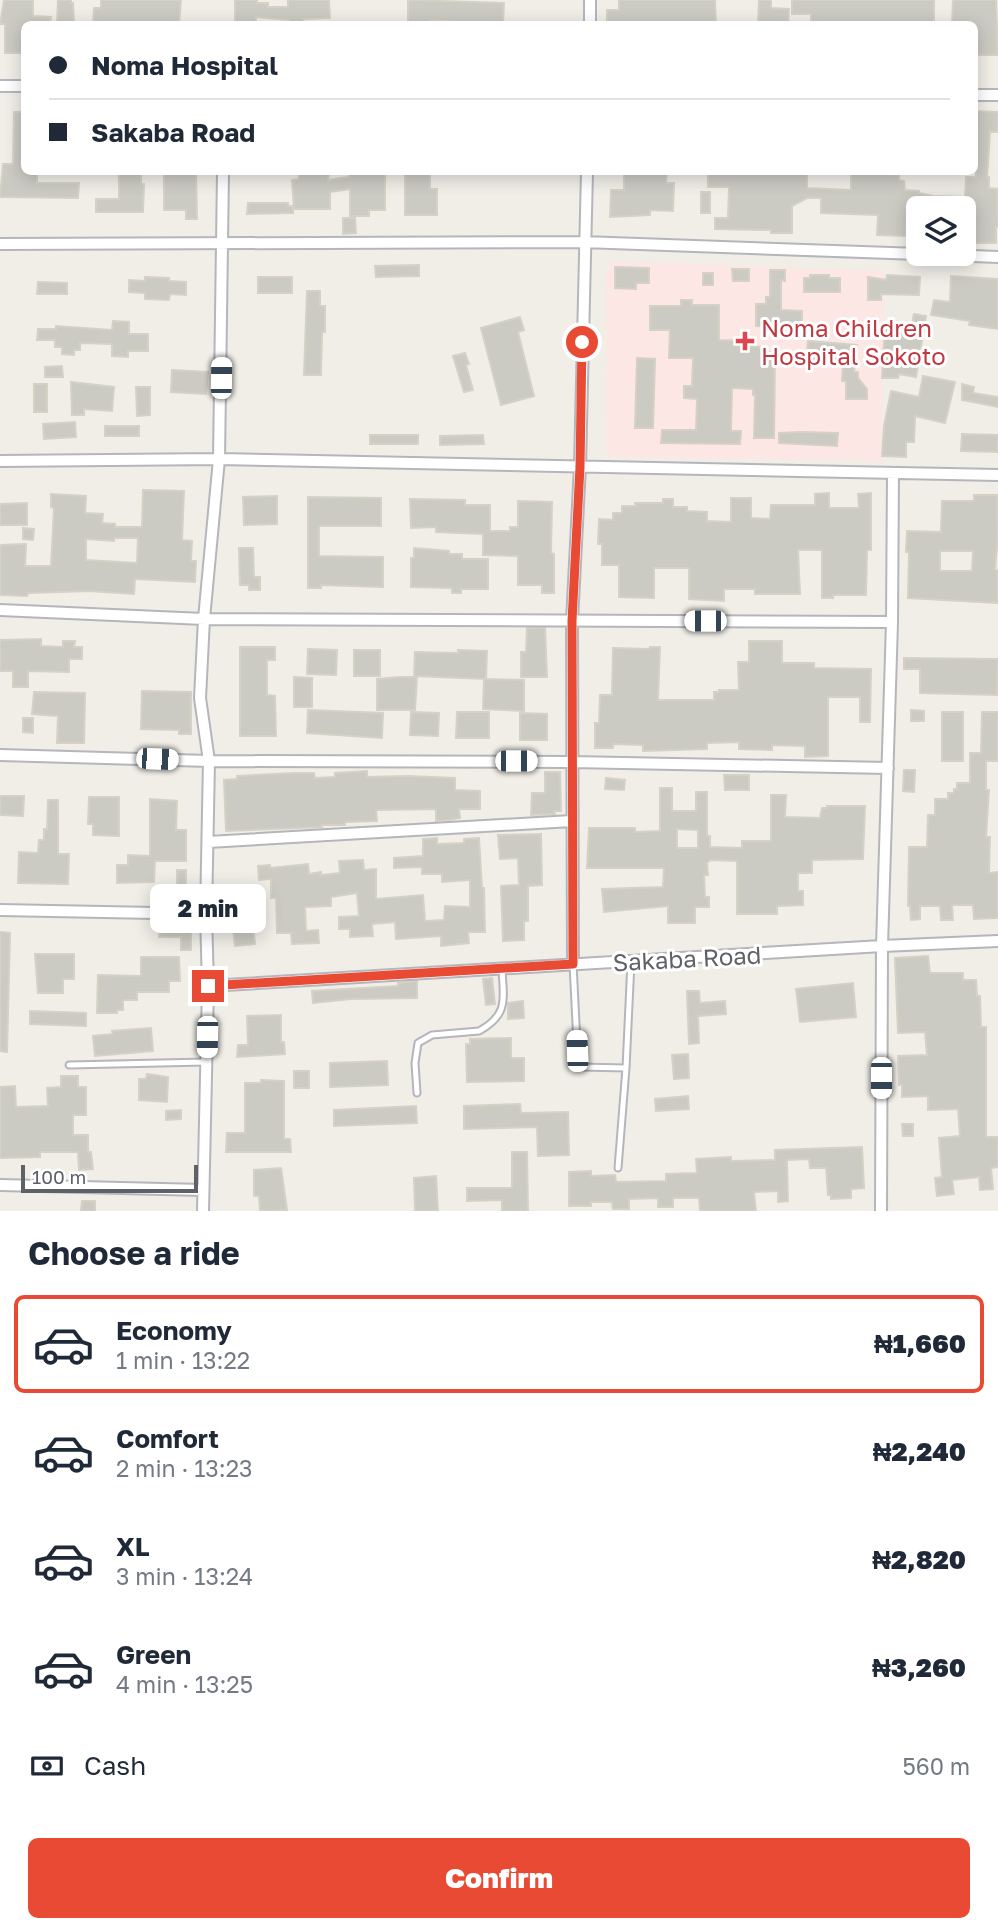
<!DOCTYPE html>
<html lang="en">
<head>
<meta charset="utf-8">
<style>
	:root { --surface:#fff; --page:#f6f6f7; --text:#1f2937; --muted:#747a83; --line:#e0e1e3; --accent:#e94a33 }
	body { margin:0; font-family:"Golos Text",sans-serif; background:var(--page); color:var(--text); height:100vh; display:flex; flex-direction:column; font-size:26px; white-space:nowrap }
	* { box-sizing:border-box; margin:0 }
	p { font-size:23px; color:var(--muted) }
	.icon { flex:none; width:38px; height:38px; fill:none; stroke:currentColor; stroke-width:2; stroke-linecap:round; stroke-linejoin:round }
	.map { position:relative; height:1211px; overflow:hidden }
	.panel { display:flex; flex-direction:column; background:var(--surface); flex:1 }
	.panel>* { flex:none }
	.guide { position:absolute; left:21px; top:21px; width:957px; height:154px; border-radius:10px; box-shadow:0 4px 18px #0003; display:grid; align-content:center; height:154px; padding:0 28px; background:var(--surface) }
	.buttons { position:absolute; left:906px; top:196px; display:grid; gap:14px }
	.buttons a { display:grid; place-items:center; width:70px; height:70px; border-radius:10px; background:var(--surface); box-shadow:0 4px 18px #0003; font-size:35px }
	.scale { position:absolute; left:21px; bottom:18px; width:177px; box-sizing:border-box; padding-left:7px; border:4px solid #5e6167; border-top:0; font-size:19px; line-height:24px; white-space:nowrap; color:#5e6167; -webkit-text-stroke:5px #fff; paint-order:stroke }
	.end { position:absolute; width:32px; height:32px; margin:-16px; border:9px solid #e94a33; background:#fff; box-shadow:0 0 0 4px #fff }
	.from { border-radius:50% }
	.bubble { position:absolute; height:49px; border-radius:10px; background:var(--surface); box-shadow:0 4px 18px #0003; font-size:23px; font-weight:800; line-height:49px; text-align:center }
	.car { position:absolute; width:21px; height:42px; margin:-21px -10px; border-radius:9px; box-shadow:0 0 5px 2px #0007; background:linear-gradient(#fff 24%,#345 0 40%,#fff 0 76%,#345 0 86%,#fff 0) }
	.guide b { display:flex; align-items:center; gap:24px; height:66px; font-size:26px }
	.guide b+b { border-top:2px solid var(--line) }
	.guide i { width:18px; height:18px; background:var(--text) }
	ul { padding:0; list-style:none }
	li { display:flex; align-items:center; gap:21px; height:98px; margin:0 14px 10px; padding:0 14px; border:4px solid transparent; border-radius:10px }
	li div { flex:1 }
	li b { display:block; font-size:26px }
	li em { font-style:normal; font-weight:800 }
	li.selected { border-color:var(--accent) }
	li>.icon { width:63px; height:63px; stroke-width:1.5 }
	h2 { padding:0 28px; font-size:32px; line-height:84px }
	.pay { display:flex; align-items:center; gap:18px; height:77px; padding:0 28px; font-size:26px }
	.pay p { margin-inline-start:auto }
	.button { display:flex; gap:14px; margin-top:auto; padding:14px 28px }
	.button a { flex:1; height:80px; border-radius:10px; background:var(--accent); color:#fff; font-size:28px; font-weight:800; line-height:80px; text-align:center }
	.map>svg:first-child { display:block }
	.medical { fill:#fce7e4 }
	.building { fill:#cbcac3; stroke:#d5d1c5; stroke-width:2; fill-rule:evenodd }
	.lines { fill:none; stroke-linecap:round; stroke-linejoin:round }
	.service-casing { stroke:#b4b6bb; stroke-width:9 }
	.minor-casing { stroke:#b4b6bb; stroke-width:14 }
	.service { stroke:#fff; stroke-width:5 }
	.minor { stroke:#fff; stroke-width:10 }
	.route { stroke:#e94a33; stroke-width:9 }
	.health-dot { fill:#e0444e; stroke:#fff; stroke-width:2.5 }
	.labels { text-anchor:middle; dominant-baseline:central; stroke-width:6; stroke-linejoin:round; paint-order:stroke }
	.health-label { font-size:24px; fill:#be3a42; stroke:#fff; text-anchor:start }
	.street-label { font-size:24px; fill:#5e6167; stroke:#fff }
</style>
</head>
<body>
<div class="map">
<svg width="998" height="1211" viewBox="0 0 998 1211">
	<rect width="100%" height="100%" fill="#f0eee7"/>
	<path class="medical" d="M609,261L884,271L881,461L607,457L606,272L610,271Z"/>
	<path class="building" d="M4,0H33V16L51,17L50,24H24V53H5V24H0Z
		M58,0H71V3H73L74,24H57Z
		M101,0H181L179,24H93L94,8H101Z
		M235,0H257V3H268V7H288V0H329L330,18L303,19L304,24H290V20L256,17V24H235Z
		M408,0L504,3L503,24L430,20V22H408Z
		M619,0H715L716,24H689V22H667V24H607V10H619Z
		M759,0H771V8L789,9L788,24H758Z
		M792,0H934V24H884V22L811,24V14H792Z
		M953,0H996L998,55H975V24H952Z
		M975,111L998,112V132H990L987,177H989V188L997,189L998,227H996V243H967V220H964V208H919V218L907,217L906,236L877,235L878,215L821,213V198H807L792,206V233H771V230L715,229V218H728L729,187H708V172H807V188L851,190V172H875V173L899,175V180L904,181L905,190L919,191V193L933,196L965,197L966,177H976Z
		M14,112H24V172H37V183H79L78,198L0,197L3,164H13Z
		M119,172H141V184H144L143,212H96V199H119Z
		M164,172H196L197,219H186V210H164Z
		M299,172H329L328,180L349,177L350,172H385V210H369V216H350V189L330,192V209H294L292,180L299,179Z
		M405,172H430V189H437V215H405Z
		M624,172H667L666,183H674L673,211L650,210V215L610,217L611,190H624Z
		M701,192H710V213H701Z
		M248,203H288V206H293V213L247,214Z
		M343,218H355L356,233L343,234Z
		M419,265V276L376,277L375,266Z
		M615,267L649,268V283H636V289L615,288Z
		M732,269H749V281H733Z
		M770,270H785V281L781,280V310L802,311V327L756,326V304H766V297H770Z
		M703,273H713V285H703Z
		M810,275H829V278H840V292H804V278H810Z
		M887,275L920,277L919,295L881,294V300H868V277L886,280Z
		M951,276L998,279V329L969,325L970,321L931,315L934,300L950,302Z
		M145,277L169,278V281L186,282V295L170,294L169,300L145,299V293L129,292V280L145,281Z
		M258,277H292V293H258Z
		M38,282L67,283V294H37Z
		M307,291H320V306H325V332H322L321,375H304Z
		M681,300H692V305H719V340L751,341V346L764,347V352L775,353L774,438H754L755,395H753V389L732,388L731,431H741L740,444L661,443L662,430H696L697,399L684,398V386H692L693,358H669L670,330H650V306H681Z
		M914,314L926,316L916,377L899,374L898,378H882L885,323L912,324Z
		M520,317L524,330L518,332L534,396L501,405L481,328Z
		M113,321L129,322V334H148V351H128V357L112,356V344L80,343V350H74V355L62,354V347H55V340H37L38,329H56V326L112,330Z
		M808,341L857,345L854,372H858V378L867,389V399H846V381H842L843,365L806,362Z
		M465,353L469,364L466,365L473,390L464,392L453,356Z
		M637,358L655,359L653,428H635Z
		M62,366L63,377H45V367Z
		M172,370L208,372L206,394L171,392Z
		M923,376L955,382L945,423L915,416L914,442H906V457L882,456L884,426L891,391L919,397Z
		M71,382L114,387L112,411L84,409V415H72Z
		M34,384H47V412H34Z
		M962,384L974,387L973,393L998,397V407L962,400Z
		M136,387H150V415L137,416Z
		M75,422L76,437L44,439L43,424Z
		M105,426H139V436H105Z
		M801,432L838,433L837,446L779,443V433Z
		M962,434L998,435V452L961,451Z
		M370,435H418V444H370Z
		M483,435L484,444L440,445V436Z
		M143,490L184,491L182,540L192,541L191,561H196L195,582L135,579L134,594L89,591L28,593L27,596L0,595V545L26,544L25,566H51L54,508L51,507V494L86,496L85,513L103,514L102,523L115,524V527H142ZM114,538H138L137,563L86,560V539L114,541Z
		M829,493V508H859L858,494L871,493V550H867L866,595H833V598H822V550H798L800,594H755V589H724V601L689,599V568H654V598L619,597V565H602V544H598L599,519L613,520V513H622V506H636L635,503H663V499H673V507H687V511L707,512V521L731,522V498H751V518L770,519L771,505H815V494Z
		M974,495H997L998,536L995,570H998V603L908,598L909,552H906L907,531L941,532L942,501H974ZM940,551H973L972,571H940Z
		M277,496V524L244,525L243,497Z
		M308,497L381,498V526H319V556L383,557V587L321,585V588H308Z
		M410,499L465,500V505H490V531H510V527H518V501L552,502L551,553L554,554V593H542V585H518V556L483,555V534L436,532V527L411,528Z
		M27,503V525H0V504Z
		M23,528L34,529L33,540L23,539Z
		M239,548H253L254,577H260V590H249V585H240Z
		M414,548L449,551V554H462V559H488V589H461V593H452V588L411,587V558H414Z
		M527,628H545L547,677H521V652H526Z
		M41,639V646L63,647V641H75L74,647H82V659H69V672L28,671V687H13V671H0V640Z
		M749,641H782V663H814V668L871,669L870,722H860V697H828V756L805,757V746L772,745V750L739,749V742L707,743V749L643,751V745L613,744V748H595V723H599L600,695H612L613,648L650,649V647H660L658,700H714V692H719V690H739L738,662H749Z
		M240,647H275V660H267V695L275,696L276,736H240Z
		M308,649L337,650L336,675L307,674Z
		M354,650H380V676H354Z
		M458,650L487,651L486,679L414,676L415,652L458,653Z
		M904,658L998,659L997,695L920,693V669H904Z
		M294,677L312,678V707H294Z
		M400,677H417L415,710H377V679Z
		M484,679L524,680V711L483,709Z
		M142,691L191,692V734H179V730L141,729Z
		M34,692L85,693L84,743H57L58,716L32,714Z
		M308,710L383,713L382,738L307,733Z
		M911,710L924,711V721H911Z
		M411,712L439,713L438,736L410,735Z
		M457,712H489V738H456Z
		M942,712H963V761H942Z
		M982,712H998V761H986V790H989L986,837H990L989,873L998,872V918L974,919L973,905H952L953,920H941L940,906H920V919L911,920L910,906H908L909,847H927L928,815H935V799H948V793H954V789H957V783H970V753H981Z
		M520,713L547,714V740H520Z
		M23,718H33V733L23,732Z
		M904,770H915L914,792L903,791Z
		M367,771V777L408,776L455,778V790L480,791V809H459L460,818L449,820L436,821V809L376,810L377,821L345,822V825H322V827L226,831L224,780L237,779V776L295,773H314L315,778L335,777V773Z
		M545,772H560L561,811H554L555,814L531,815L532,793H545Z
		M724,775H749V790H725Z
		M606,778L625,780L624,790L605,789Z
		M660,788H672V811H696V792H707V836H710V847L742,848V841H771V795H786L785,817L820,818L822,808H827V806H865L863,859L812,860V873H798V891H803V905L777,906V914H737V861L710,860L707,863L708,875H704L705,897H709V907H695V923H668V906L604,912L602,889L663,887L664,868H587L589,828H635V832L660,831ZM677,829L698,830V848H677Z
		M0,796H24L23,816L0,815Z
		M89,797H119V836L93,835V824H88Z
		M150,799L177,801L176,830H186V861H155L154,882L117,883V865H128V855L150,856Z
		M48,800H58V854H69L68,884L18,883L19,852L38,853L39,840H44V829H47Z
		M541,834L542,885L528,886V921H524V940L503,941L501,886L519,885L518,858L500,859L498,835Z
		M437,838V844L464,843V839L479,838L482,888H484L485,932H468L469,943L441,946V936L396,939L395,922L372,924L373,936L350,937V929H339V917L359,916L357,893L331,897V906L305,907L306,931L318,930L319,943L292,944L291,933H277L276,898H271V879L259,880L258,866L270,865V868L308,864L309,874L321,872V875L340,873L339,861L363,860L364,870L376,869V899L423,895L425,921L444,920L445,906L470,907V880L442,882V874H422V867L394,868V858L423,856V839Z
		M177,870H186V893H177Z
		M253,885L254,897L228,900L227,887Z
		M253,926L255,944L235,946L233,928Z
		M159,927L191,928V950H181V937H159Z
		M0,932L10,933L7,1052L0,1051Z
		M35,954H74V979H63V993H38Z
		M928,956L930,973H963V980H976L977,996H980L981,1027H986V1137H998V1167L991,1168L993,1189L980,1190L979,1177L952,1180L954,1194L937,1196L935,1178L942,1177L939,1138L960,1136L958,1109L928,1110V1096L902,1097V1084L899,1085L898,1056L927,1055L925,1032L898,1033L895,958Z
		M141,957H179L180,981H169V992H137V1000H123V1010H117V1013H97L98,975L141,976Z
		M492,978L495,1004L486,1005L483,979Z
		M417,981V998L351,999L313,1003L312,991L398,986V983Z
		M853,983L856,1017L800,1022L796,989Z
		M687,991H699L700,1003L725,1001L726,1014L698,1016L699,1043L689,1044Z
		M523,1001L524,1018L508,1019V1003Z
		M30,1011L86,1013V1026L30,1024Z
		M281,1015V1042H284L285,1054L237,1057L238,1045H248L247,1016Z
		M151,1028L153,1051L95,1056L93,1036L113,1034L112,1031Z
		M511,1038V1058H524V1081L467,1082L466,1044H470V1039Z
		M688,1054L689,1078L674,1079L672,1055Z
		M387,1061L388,1085L330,1087V1063Z
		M294,1071H309V1088H294Z
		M147,1074L168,1077L167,1102L139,1100V1079H146Z
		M61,1076H78V1087H86V1115H73V1135H88V1152H91L93,1169L79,1170L78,1152H40V1157L0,1158V1087L15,1086L16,1107L48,1106L47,1088L61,1087Z
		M261,1080L284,1081V1139H290L291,1152H226L227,1133H245V1083H261Z
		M688,1096L689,1109L656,1111L655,1099Z
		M520,1104L521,1113L568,1112L569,1155L538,1156L537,1127L464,1129V1106Z
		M416,1106L417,1123L334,1126V1110Z
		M181,1110V1119L166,1120V1111Z
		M902,1124H913V1136H903Z
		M862,1147L864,1188L851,1189V1198L831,1199V1195H828L826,1168H810L809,1159L787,1160L788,1201L778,1202V1191L754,1192L756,1211H700L699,1198H673V1207H658V1198L629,1199V1209H613L612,1202H591V1206H569V1172L591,1171V1176L615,1175L616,1182L666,1181V1174L697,1173L696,1159L731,1157V1161L775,1160V1150Z
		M512,1152H527L528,1211H502V1200L467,1201V1188H512Z
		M281,1168L287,1210L260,1211L259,1196H254V1170Z
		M436,1176L438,1211H415L414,1178Z
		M82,1201H95V1211H81Z"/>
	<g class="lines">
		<defs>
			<path id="service" d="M573,964L578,1063L580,1067L626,1068L618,1168
				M69,1065L206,1062
				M626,1068L631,962
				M417,1093L415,1063L418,1043L432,1035L479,1031C510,1014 503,998 502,968"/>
			<path id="minor" d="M590,0V24
				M0,86H24
				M975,95H998
				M0,244L583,242L919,254
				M921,254L998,257
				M0,461L219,459L998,475
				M0,610L204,619L892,622L882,946L881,1211
				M892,622L893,473
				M0,755L209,761L572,762L888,768
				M208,842L572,821
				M0,910L206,914
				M573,964L572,621L580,466L587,172
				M208,986L882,946L998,941
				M0,1185L203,1190
				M203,1211L208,986L206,914L209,761L200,698L204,619L219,459L223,172"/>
		</defs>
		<use href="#service" class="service-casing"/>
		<use href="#minor" class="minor-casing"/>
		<use href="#service" class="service"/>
		<use href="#minor" class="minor"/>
	</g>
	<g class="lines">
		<path class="route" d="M208,986L573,964L572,621L580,467L582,342"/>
	</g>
	<path class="health-dot" d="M741.5 330.5h7v7h7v7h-7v7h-7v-7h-7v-7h7z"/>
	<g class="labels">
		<g class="health-label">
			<text x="761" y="327">Noma Children<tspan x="761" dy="28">Hospital Sokoto</tspan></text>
		</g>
		<g class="street-label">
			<text transform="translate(687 958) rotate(-3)">Sakaba Road</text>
		</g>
	</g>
</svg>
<div class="buttons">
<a><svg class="icon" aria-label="layers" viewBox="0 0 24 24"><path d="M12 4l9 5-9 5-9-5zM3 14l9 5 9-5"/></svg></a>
</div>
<div class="scale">100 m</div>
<i class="end from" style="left:582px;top:342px"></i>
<i class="end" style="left:208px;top:986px"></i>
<div class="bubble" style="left:150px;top:884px;width:116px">2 min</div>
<i class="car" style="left:221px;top:378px;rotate:1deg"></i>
<i class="car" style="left:705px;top:621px;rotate:270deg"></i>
<i class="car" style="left:157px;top:759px;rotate:92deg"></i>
<i class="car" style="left:516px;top:761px;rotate:90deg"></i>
<i class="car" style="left:207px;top:1037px;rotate:181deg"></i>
<i class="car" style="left:577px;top:1051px;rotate:358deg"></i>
<i class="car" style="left:881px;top:1078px;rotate:180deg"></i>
<div class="guide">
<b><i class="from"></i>Noma Hospital</b>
<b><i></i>Sakaba Road</b>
</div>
</div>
<section class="panel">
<h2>Choose a ride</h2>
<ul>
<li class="selected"><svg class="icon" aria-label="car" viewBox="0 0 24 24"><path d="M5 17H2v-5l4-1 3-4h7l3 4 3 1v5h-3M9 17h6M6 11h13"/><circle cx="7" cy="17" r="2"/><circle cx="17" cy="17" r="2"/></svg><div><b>Economy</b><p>1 min · 13:22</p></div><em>₦1,660</em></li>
<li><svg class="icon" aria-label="car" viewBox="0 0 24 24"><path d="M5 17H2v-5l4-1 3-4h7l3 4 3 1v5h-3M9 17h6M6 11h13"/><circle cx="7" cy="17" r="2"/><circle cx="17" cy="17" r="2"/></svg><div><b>Comfort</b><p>2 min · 13:23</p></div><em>₦2,240</em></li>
<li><svg class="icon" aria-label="car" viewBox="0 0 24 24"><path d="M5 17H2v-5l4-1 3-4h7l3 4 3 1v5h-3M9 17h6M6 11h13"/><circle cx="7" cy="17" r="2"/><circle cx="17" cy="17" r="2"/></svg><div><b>XL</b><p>3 min · 13:24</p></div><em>₦2,820</em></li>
<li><svg class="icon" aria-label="car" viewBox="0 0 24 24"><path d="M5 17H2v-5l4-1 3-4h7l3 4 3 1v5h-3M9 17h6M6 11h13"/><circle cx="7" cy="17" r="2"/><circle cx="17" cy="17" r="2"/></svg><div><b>Green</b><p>4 min · 13:25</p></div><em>₦3,260</em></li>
</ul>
<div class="pay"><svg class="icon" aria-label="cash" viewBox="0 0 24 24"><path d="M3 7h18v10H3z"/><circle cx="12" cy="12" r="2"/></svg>Cash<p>560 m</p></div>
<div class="button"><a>Confirm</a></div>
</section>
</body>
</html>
